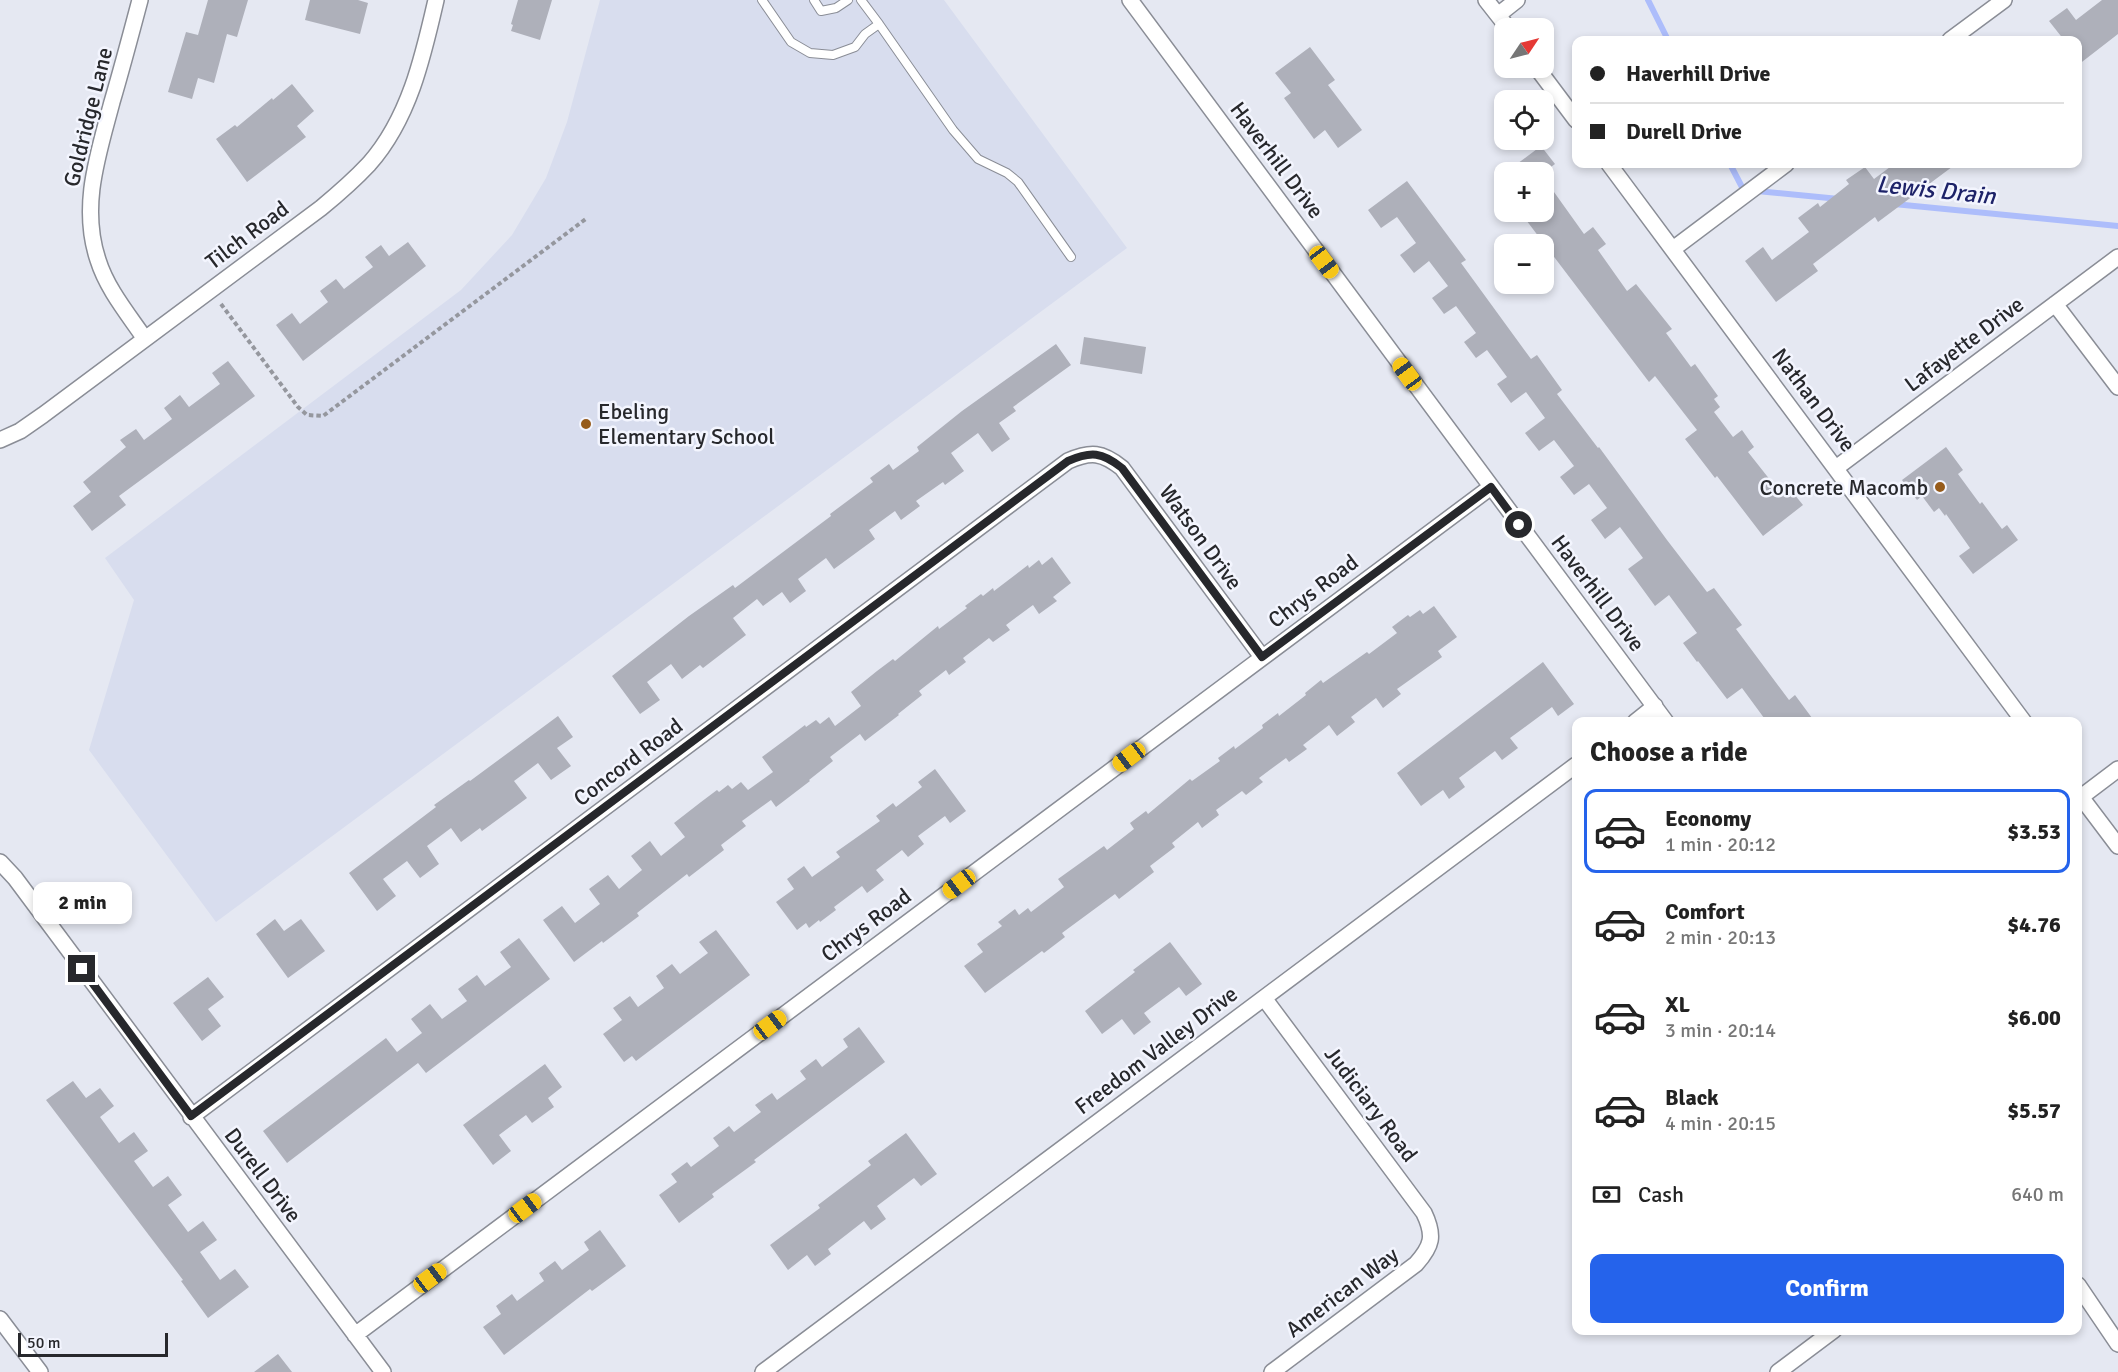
<!DOCTYPE html>
<html lang="en">
<head>
<meta charset="utf-8">
<style>
	:root { --surface:#fff; --page:#f6f6f6; --text:#222; --muted:#767676; --line:#e0e0e0; --accent:#2563eb }
	body { margin:0; font-family:Signika,sans-serif; background:var(--page); color:var(--text); height:100vh; display:flex; flex-direction:column; font-size:22px; white-space:nowrap }
	* { box-sizing:border-box; margin:0 }
	p { font-size:20px; color:var(--muted) }
	.icon { flex:none; width:33px; height:33px; fill:none; stroke:currentColor; stroke-width:2; stroke-linecap:round; stroke-linejoin:round }
	.map { position:relative; flex:1; overflow:hidden }
	.drawer { position:absolute; left:1572px; top:717px; width:510px; height:618px; display:flex; flex-direction:column; background:var(--surface); border-radius:12px; box-shadow:0 3px 9px #0003 }
	.drawer>* { flex:none }
	.top-card { position:absolute; left:1572px; top:36px; width:510px; height:132px; border-radius:12px; box-shadow:0 3px 9px #0003; display:grid; align-content:center; height:132px; padding:0 18px; background:var(--surface) }
	.needle { width:39px; rotate:55deg }
	.buttons { position:absolute; left:1494px; top:18px; display:grid; gap:12px }
	.buttons a { display:grid; place-items:center; width:60px; height:60px; border-radius:12px; background:var(--surface); box-shadow:0 3px 9px #0003; font-size:30px }
	.scale { position:absolute; left:18px; bottom:15px; width:150px; box-sizing:border-box; padding-left:6px; border:3px solid #27282c; border-top:0; font-size:16px; line-height:21px; white-space:nowrap; color:#27282c; -webkit-text-stroke:4px #f3f5fe; paint-order:stroke }
	.end { position:absolute; width:27px; height:27px; margin:-14px; border:8px solid #27282c; background:#fff; box-shadow:0 0 0 3px #fff }
	.from { border-radius:50% }
	.bubble { position:absolute; height:42px; border-radius:12px; background:var(--surface); box-shadow:0 3px 9px #0003; font-size:20px; font-weight:700; line-height:42px; text-align:center }
	.car { position:absolute; width:18px; height:36px; margin:-18px -9px; border-radius:8px; box-shadow:0 0 4px 2px #0007; background:linear-gradient(#f5c518 24%,#345 0 40%,#f5c518 0 76%,#345 0 86%,#f5c518 0) }
	.top-card b { display:flex; align-items:center; gap:21px; height:57px; font-size:22px }
	.top-card b+b { border-top:2px solid var(--line) }
	.top-card i { width:15px; height:15px; background:var(--text) }
	ul { padding:0; list-style:none }
	li { display:flex; align-items:center; gap:18px; height:84px; margin:0 12px 9px; padding:0 6px; border:3px solid transparent; border-radius:12px }
	li div { flex:1 }
	li b { display:block; font-size:22px }
	li em { font-style:normal; font-weight:700 }
	li.selected { border-color:var(--accent) }
	li>.icon { width:54px; height:54px; stroke-width:1.5 }
	h2 { padding:0 18px; font-size:27px; line-height:72px }
	.pay { display:flex; align-items:center; gap:15px; height:66px; padding:0 18px; font-size:22px }
	.pay p { margin-inline-start:auto }
	.primary-button { display:flex; gap:12px; margin-top:auto; padding:12px 18px }
	.primary-button a { flex:1; height:69px; border-radius:12px; background:var(--accent); color:#fff; font-size:24px; font-weight:700; line-height:69px; text-align:center }
	.map>svg:first-child { display:block }
	.built { fill:#d8ddee }
	.lines { fill:none; stroke-linecap:round; stroke-linejoin:round }
	.stream { stroke:#adbdfb; stroke-width:6 }
	.building { fill:#aeb0ba }
	.lane-casing { stroke:#8a8d96; stroke-width:10 }
	.street-casing { stroke:#8a8d96; stroke-width:18 }
	.path { stroke:#95979e; stroke-width:4; stroke-dasharray:4.5 3; stroke-linecap:butt }
	.lane { stroke:#fff; stroke-width:8 }
	.street { stroke:#fff; stroke-width:15 }
	.route { stroke:#27282c; stroke-width:8 }
	.poi-dot { fill:#965b1a; stroke:#f3f5fe; stroke-width:2 }
	.labels { text-anchor:middle; dominant-baseline:central; stroke-width:5; stroke-linejoin:round; paint-order:stroke }
	.street-label { font-size:22px; fill:#27282c; stroke:#f3f5fe }
	.poi-label { font-size:22px; fill:#27282c; stroke:#f3f5fe; text-anchor:start }
	.water-label { font-size:24px; font-style:italic; fill:#1d2268; stroke:#f3f5fe }
</style>
</head>
<body>
<div class="map">
<svg width="2118" height="1372" viewBox="0 0 2118 1372">
	<rect width="100%" height="100%" fill="#e5e8f2"/>
	<path class="built" d="M600,0H944L1127,248L216,922L89,750L134,600L105,558L461,290L512,235L546,178L567,122Z"/>
	<g class="lines">
		<path class="stream" d="M1648,0L1668,40
			M1730,164L1743,189L1747,190
			M1757,191L1839,199
			M1894,204L2118,226"/>
	</g>
	<path class="building" d="M208,0H248L237,37L227,34L214,83L198,78L192,99L168,92L186,32L198,35Z
		M310,0H358L368,3L360,34L305,20Z
		M518,0H552L540,40L511,31L513,25L511,24Z
		M2102,0H2118V34L2078,65V40H2064L2049,21L2067,8L2076,20Z
		M1310,47L1335,80L1328,85L1362,130L1338,148L1325,130L1314,139L1284,98L1291,93L1275,73Z
		M292,84L314,111L297,126L306,137L247,182L216,139L235,125L237,127L272,98L273,100Z
		M1541,146L1555,164L1544,172H1506Z
		M1894,164H1956L1878,222L1875,217L1813,264L1818,271L1776,302L1745,261L1763,247L1772,260L1809,232L1798,218L1818,203L1820,207L1849,184L1846,180L1865,167L1874,179Z
		M1544,178L1584,234L1593,227L1606,244L1598,250L1627,291L1636,284L1672,329L1666,333L1691,367L1695,364L1718,396L1714,399L1720,407L1714,412L1733,437L1742,430L1754,447L1748,452L1782,495L1790,489L1803,505L1763,536L1717,476L1715,478L1685,439L1697,430L1655,376L1649,382L1520,212H1544Z
		M1407,181L1466,260L1461,263L1531,359L1537,355L1562,390L1557,394L1598,448L1599,447L1667,540L1707,592L1714,588L1742,625L1736,629L1789,700L1795,695L1815,722H1767L1742,688L1727,699L1698,661L1697,662L1683,643L1697,633L1669,595L1655,606L1628,569L1643,558L1620,527L1605,539L1591,520L1607,508L1589,484L1574,495L1560,477L1574,466L1554,440L1539,451L1525,433L1545,418L1526,392L1511,403L1497,384L1507,377L1487,350L1476,358L1464,342L1476,333L1456,306L1444,314L1432,298L1448,286L1429,261L1414,273L1400,255L1416,243L1397,217L1381,228L1368,210Z
		M408,242L426,266L303,361L276,325L292,313L300,324L328,302L320,291L336,279L344,289L373,267L365,257L381,245L389,256Z
		M1084,337L1146,347L1142,374L1080,364Z
		M1056,344L1071,365L1013,407L1016,411L999,423L1010,439L992,452L978,433L951,453L964,471L945,485L943,482L916,501L920,506L901,520L895,511L869,530L875,539L834,569L826,558L798,579L806,591L790,603L782,592L763,606L757,599L733,618L746,635L703,668L700,665L682,679L671,664L647,682L660,700L640,714L612,676L689,616L733,585L735,588L831,516L830,514L873,482L870,478L889,464L893,470L919,451L917,447L962,411Z
		M228,361L255,396L119,496L126,505L92,531L73,506L91,492L83,482L126,447L120,440L136,429L144,440L172,419L164,408L180,395L189,407L220,384L212,373Z
		M1946,447L1963,470L1958,474L1980,504L1982,502L2002,529L2007,525L2018,540L1973,574L1959,556L1970,548L1946,514L1945,516L1939,508L1934,512L1922,496L1917,500L1902,480Z
		M1052,557L1071,583L1053,597L1057,601L1039,614L1033,605L1006,625L1010,630L993,642L989,638L963,658L966,662L949,675L946,670L919,691L922,695L898,714L899,715L865,741L860,734L830,757L833,761L809,780L810,781L776,807L771,800L742,821L746,826L721,845L724,850L689,877L687,874L637,913L639,916L603,943L602,941L574,962L543,920L562,906L575,923L600,904L589,889L608,875L619,889L642,870L631,856L650,841L661,856L685,837L674,823L701,802L717,790L719,792L728,785L732,789L741,782L748,790L773,772L762,757L789,737L805,725L806,727L816,720L820,724L829,717L835,726L861,706L851,692L877,671L893,659L895,661L938,626L939,629L967,608L965,606L981,594L983,596L993,588L994,591L1028,565L1029,568L1039,560L1042,565Z
		M1434,606L1457,637L1438,651L1442,657L1397,689L1401,694L1383,708L1376,698L1351,717L1355,722L1337,736L1329,725L1303,745L1307,749L1289,762L1286,758L1259,778L1263,782L1246,795L1242,791L1216,810L1219,815L1202,828L1198,822L1172,843L1175,847L1150,866L1154,872L1119,899L1115,894L1062,933L1065,937L1044,953L1042,951L985,993L964,966L983,952L977,944L1002,926L998,922L1015,909L1019,915L1028,908L1031,912L1064,887L1058,879L1104,846L1107,850L1134,829L1130,823L1146,811L1148,814L1190,779L1192,781L1220,761L1218,758L1234,746L1235,749L1263,728L1262,725L1278,713L1279,716L1306,695L1305,693L1321,680L1323,683L1367,652L1369,654L1397,633L1392,627L1408,615L1410,617L1420,610L1423,614Z
		M1543,662L1574,704L1558,716L1552,707L1510,738L1518,748L1502,760L1495,751L1459,778L1465,787L1449,799L1443,790L1421,806L1397,773Z
		M558,716L573,737L557,748L571,766L551,780L538,763L514,781L527,798L482,831L480,828L461,842L451,828L427,846L439,864L420,878L407,861L383,879L396,896L377,911L349,873L436,807L434,805L469,780L470,781Z
		M935,769L966,811L950,823L945,816L918,836L924,844L908,857L902,850L876,870L884,880L867,893L862,886L834,907L836,910L820,922L819,920L809,928L806,923L797,930L776,902L794,889L787,879L804,866L812,877L840,857L836,852L880,821L876,816L893,803L896,807L922,787L918,782Z
		M275,919L284,931L301,919L325,951L288,978L256,934Z
		M716,930L750,975L636,1061L632,1056L624,1062L603,1034L622,1020L613,1008L630,996L638,1007L664,988L656,976L672,964L680,974L708,953L699,942Z
		M519,938L550,979L426,1073L418,1063L287,1163L263,1131L386,1038L397,1052L422,1033L411,1019L430,1004L442,1019L467,1001L458,989L477,975L485,986L511,967L500,952Z
		M1170,942L1202,984L1186,996L1179,987L1144,1013L1151,1022L1134,1035L1122,1019L1102,1034L1085,1011L1135,972L1133,970Z
		M208,977L224,997L208,1009L221,1026L202,1041L173,1003Z
		M859,1027L885,1062L754,1160L756,1162L712,1194L714,1197L679,1223L659,1195L677,1182L671,1174L687,1162L691,1167L719,1146L713,1138L729,1126L734,1132L761,1112L755,1105L772,1093L777,1100L806,1079L800,1071L816,1059L822,1067L848,1047L843,1039Z
		M545,1064L562,1087L548,1098L554,1107L532,1123L526,1115L499,1135L511,1151L493,1165L463,1125Z
		M73,1081L86,1098L100,1088L114,1106L100,1117L119,1143L134,1132L148,1151L134,1161L153,1187L168,1176L182,1195L168,1205L188,1232L203,1221L217,1240L200,1252L220,1280L235,1269L249,1287L208,1318L181,1281L183,1280L46,1100Z
		M906,1133L937,1174L921,1186L914,1178L877,1206L886,1219L871,1230L864,1221L828,1249L831,1254L815,1266L807,1255L788,1270L770,1245L820,1208L818,1205L871,1165L868,1161Z
		M600,1230L626,1266L592,1291L590,1289L504,1355L483,1327L501,1314L496,1306L512,1294L517,1301L544,1281L539,1273L555,1261L562,1270L589,1250L584,1242Z
		M278,1354L292,1372H254Z"/>
	<g class="lines">
		<defs>
			<path id="lane" d="M762,0L791,42L810,53L833,55L855,47L865,34L879,24L861,0
				M814,0L821,11L836,8L848,0
				M879,24L953,130L978,159L1007,173L1018,182L1071,257"/>
			<path id="street" d="M140,0C131,34 122,68 112,102C98,155 80,206 98,260C107,289 128,314 145,339
				M1130,0L1666,722
				M1486,0L1508,28
				M1498,15L1517,0
				M1950,40L2004,0
				M1537,68L1576,120
				M1609,164L2024,722
				M1673,249L1786,164
				M2055,304L2118,387
				M0,440L20,431L43,415L321,208C338,194 354,180 369,164C409,119 423,57 436,0
				M1836,468L2118,257
				M1635,722L1655,706
				M2078,793L2118,846
				M2081,797L2118,769
				M0,862L15,878L383,1372
				M1264,998L1424,1213C1435,1236 1432,1246 1416,1264L1272,1372
				M191,1117L1068,461C1091,451 1102,452 1122,468L1262,657
				M2078,1285L2118,1344
				M0,1319L40,1372
				M355,1335L1491,487
				M763,1372L1576,765
				M1778,1372L1834,1330"/>
		</defs>
		<use href="#lane" class="lane-casing"/>
		<use href="#street" class="street-casing"/>
		<path class="path" d="M221,304L298,407L307,415L323,416L587,218"/>
		<use href="#lane" class="lane"/>
		<use href="#street" class="street"/>
	</g>
	<g class="lines">
		<path class="route" d="M82,969L191,1116L1068,461C1091,451 1102,452 1122,468L1262,657L1491,487L1519,525"/>
	</g>
	<g class="poi-dot">
		<circle cx="586" cy="424" r="6"/>
		<circle cx="1940" cy="487" r="6"/>
	</g>
	<g class="labels">
		<g class="street-label">
			<text transform="translate(88 117) rotate(-76)">Goldridge Lane</text>
			<text transform="translate(1277 160) rotate(53)">Haverhill Drive</text>
			<text transform="translate(247 235) rotate(-37)">Tilch Road</text>
			<text transform="translate(1964 344) rotate(-37)">Lafayette Drive</text>
			<text transform="translate(1814 400) rotate(53)">Nathan Drive</text>
			<text transform="translate(1201 537) rotate(54)">Watson Drive</text>
			<text transform="translate(1313 591) rotate(-37)">Chrys Road</text>
			<text transform="translate(1598 593) rotate(53)">Haverhill Drive</text>
			<text transform="translate(628 762) rotate(-37)">Concord Road</text>
			<text transform="translate(866 925) rotate(-37)">Chrys Road</text>
			<text transform="translate(1156 1050) rotate(-37)">Freedom Valley Drive</text>
			<text transform="translate(1371 1104) rotate(53)">Judiciary Road</text>
			<text transform="translate(263 1175) rotate(53)">Durell Drive</text>
			<text transform="translate(1342 1292) rotate(-37)">American Way</text>
		</g>
		<g class="poi-label">
			<text x="598" y="411">Ebeling<tspan x="598" dy="25">Elementary School</tspan></text>
			<text x="1928" y="487" text-anchor="end">Concrete Macomb</text>
		</g>
		<g class="water-label">
			<text transform="translate(1936 190) rotate(6)">Lewis Drain</text>
		</g>
	</g>
</svg>
<div class="buttons">
<a><svg class="needle" viewBox="-14 -14 28 28"><path d="M0-13l5 13h-10z" fill="#e53935"/><path d="M0 13l5-13h-10z" fill="#767676"/></svg></a>
<a><svg class="icon" aria-label="locate" viewBox="0 0 24 24"><circle cx="12" cy="12" r="6"/><path d="M12 2v4M12 18v4M2 12h4M18 12h4"/></svg></a>
<a>+</a>
<a>−</a>
</div>
<div class="scale">50 m</div>
<i class="end from" style="left:1519px;top:525px"></i>
<i class="end" style="left:82px;top:969px"></i>
<div class="bubble" style="left:33px;top:882px;width:99px">2 min</div>
<i class="car" style="left:1324px;top:262px;rotate:143deg"></i>
<i class="car" style="left:1407px;top:374px;rotate:324deg"></i>
<i class="car" style="left:1129px;top:757px;rotate:233deg"></i>
<i class="car" style="left:959px;top:884px;rotate:233deg"></i>
<i class="car" style="left:770px;top:1025px;rotate:53deg"></i>
<i class="car" style="left:525px;top:1208px;rotate:53deg"></i>
<i class="car" style="left:430px;top:1278px;rotate:53deg"></i>
<div class="top-card">
<b><i class="from"></i>Haverhill Drive</b>
<b><i></i>Durell Drive</b>
</div>
<section class="drawer">
<h2>Choose a ride</h2>
<ul>
<li class="selected"><svg class="icon" aria-label="car" viewBox="0 0 24 24"><path d="M5 17H2v-5l4-1 3-4h7l3 4 3 1v5h-3M9 17h6M6 11h13"/><circle cx="7" cy="17" r="2"/><circle cx="17" cy="17" r="2"/></svg><div><b>Economy</b><p>1 min · 20:12</p></div><em>$3.53</em></li>
<li><svg class="icon" aria-label="car" viewBox="0 0 24 24"><path d="M5 17H2v-5l4-1 3-4h7l3 4 3 1v5h-3M9 17h6M6 11h13"/><circle cx="7" cy="17" r="2"/><circle cx="17" cy="17" r="2"/></svg><div><b>Comfort</b><p>2 min · 20:13</p></div><em>$4.76</em></li>
<li><svg class="icon" aria-label="car" viewBox="0 0 24 24"><path d="M5 17H2v-5l4-1 3-4h7l3 4 3 1v5h-3M9 17h6M6 11h13"/><circle cx="7" cy="17" r="2"/><circle cx="17" cy="17" r="2"/></svg><div><b>XL</b><p>3 min · 20:14</p></div><em>$6.00</em></li>
<li><svg class="icon" aria-label="car" viewBox="0 0 24 24"><path d="M5 17H2v-5l4-1 3-4h7l3 4 3 1v5h-3M9 17h6M6 11h13"/><circle cx="7" cy="17" r="2"/><circle cx="17" cy="17" r="2"/></svg><div><b>Black</b><p>4 min · 20:15</p></div><em>$5.57</em></li>
</ul>
<div class="pay"><svg class="icon" aria-label="cash" viewBox="0 0 24 24"><path d="M3 7h18v10H3z"/><circle cx="12" cy="12" r="2"/></svg>Cash<p>640 m</p></div>
<div class="primary-button"><a>Confirm</a></div>
</section>
</div>
</body>
</html>
